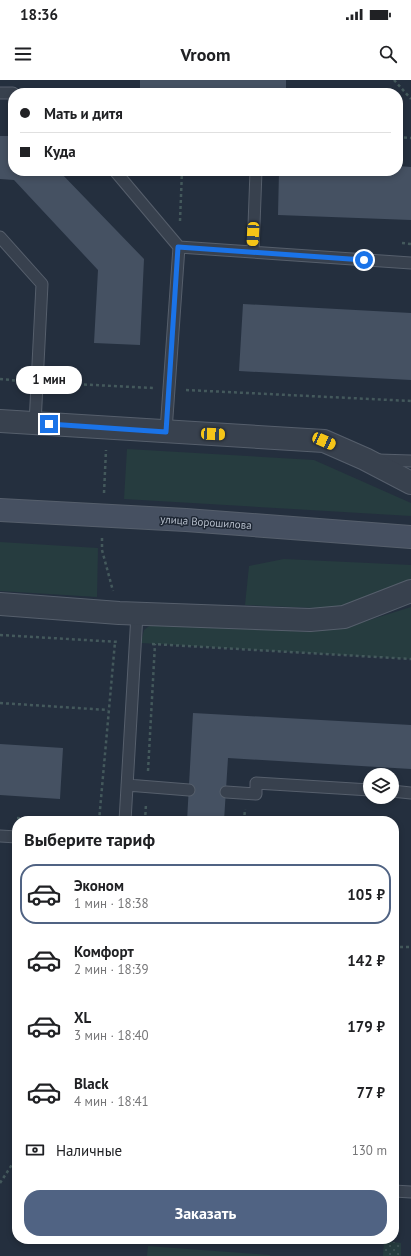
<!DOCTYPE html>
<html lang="ru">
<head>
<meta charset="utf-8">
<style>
	:root { --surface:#fff; --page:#f2f2f2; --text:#202124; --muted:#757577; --line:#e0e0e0; --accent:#506383 }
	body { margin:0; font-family:"PT Sans",sans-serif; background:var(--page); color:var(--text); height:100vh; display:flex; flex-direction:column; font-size:15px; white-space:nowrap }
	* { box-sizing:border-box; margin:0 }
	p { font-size:13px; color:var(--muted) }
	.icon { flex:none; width:22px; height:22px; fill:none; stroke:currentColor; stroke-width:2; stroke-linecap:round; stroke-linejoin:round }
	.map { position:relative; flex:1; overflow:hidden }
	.details { position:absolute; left:12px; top:736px; width:387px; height:428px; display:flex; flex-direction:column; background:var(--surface); border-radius:16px; box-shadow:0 2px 6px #0003 }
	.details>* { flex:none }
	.hud { position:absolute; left:8px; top:8px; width:395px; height:88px; border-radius:16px; box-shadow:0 2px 6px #0003; display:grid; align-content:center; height:88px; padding:0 12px; background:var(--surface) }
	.tools { position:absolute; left:363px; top:688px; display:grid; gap:8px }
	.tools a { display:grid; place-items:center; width:36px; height:36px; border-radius:50%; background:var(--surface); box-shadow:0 2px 6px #0003; font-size:20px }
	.end { position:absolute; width:18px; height:18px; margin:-9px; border:5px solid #1a73e8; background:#fff; box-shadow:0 0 0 2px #fff }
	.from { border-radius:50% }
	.bubble { position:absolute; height:28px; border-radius:14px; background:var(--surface); box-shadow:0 2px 6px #0003; font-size:13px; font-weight:800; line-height:28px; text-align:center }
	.car { position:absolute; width:12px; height:24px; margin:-12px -6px; border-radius:5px; box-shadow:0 0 3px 1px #0007; background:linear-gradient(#f5c518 24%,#345 0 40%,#f5c518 0 76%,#345 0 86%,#f5c518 0) }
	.hud b { display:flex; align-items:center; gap:14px; height:38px; font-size:15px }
	.hud b+b { border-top:1px solid var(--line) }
	.hud i { width:10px; height:10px; background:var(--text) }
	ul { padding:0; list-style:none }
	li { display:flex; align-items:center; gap:12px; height:60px; margin:0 8px 6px; padding:0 4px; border:2px solid transparent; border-radius:16px }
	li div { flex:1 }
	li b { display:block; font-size:15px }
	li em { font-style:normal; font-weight:800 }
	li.on { border-color:var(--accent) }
	li>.icon { width:36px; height:36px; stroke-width:1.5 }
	h2 { padding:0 12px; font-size:18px; line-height:48px }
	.pay { display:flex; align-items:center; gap:10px; height:44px; padding:0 12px; font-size:15px }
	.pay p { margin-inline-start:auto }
	.action { display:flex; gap:8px; margin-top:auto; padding:8px 12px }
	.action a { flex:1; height:46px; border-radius:16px; background:var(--accent); color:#fff; font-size:16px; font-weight:800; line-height:46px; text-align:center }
	.status { display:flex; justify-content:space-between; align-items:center; height:28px; padding:0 20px; background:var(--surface); direction:ltr }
	.status svg { height:11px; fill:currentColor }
	header { display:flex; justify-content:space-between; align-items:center; height:52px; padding:0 12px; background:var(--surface); font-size:18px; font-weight:800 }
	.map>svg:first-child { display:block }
	.green { fill:#263c3f }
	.park { fill:url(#park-dots) }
	.building { fill:#455162 }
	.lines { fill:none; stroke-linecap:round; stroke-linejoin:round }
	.lane-casing { stroke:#565f6c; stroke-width:13 }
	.street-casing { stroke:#565f6c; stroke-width:24 }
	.secondary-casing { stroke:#565f6c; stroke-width:24 }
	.path { stroke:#44595c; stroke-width:2.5; stroke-dasharray:3 3; stroke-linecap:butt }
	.lane { stroke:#38414e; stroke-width:11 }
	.street { stroke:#38414e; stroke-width:22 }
	.secondary { stroke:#465061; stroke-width:22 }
	.route { stroke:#1a73e8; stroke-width:5 }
	.labels { text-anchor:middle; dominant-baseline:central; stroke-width:3; stroke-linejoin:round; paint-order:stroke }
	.street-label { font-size:11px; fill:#b4bcc9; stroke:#1d2633 }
</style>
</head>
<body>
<div class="status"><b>18:36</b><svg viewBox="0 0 49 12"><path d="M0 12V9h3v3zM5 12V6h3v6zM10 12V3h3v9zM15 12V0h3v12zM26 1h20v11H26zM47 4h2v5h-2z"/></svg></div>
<header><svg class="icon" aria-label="menu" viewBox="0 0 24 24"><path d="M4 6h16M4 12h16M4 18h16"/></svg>Vroom<svg class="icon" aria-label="search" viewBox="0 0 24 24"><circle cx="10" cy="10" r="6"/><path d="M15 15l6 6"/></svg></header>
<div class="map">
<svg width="411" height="1176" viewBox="0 0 411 1176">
	<defs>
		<pattern id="park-dots" width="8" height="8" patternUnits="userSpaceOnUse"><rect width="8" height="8" fill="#263c3f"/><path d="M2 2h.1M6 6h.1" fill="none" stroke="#435659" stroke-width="1.8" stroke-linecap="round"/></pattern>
	</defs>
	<rect width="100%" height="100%" fill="#242f3e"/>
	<path class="green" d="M127,369L314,380L411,423V436L124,419Z
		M0,462L98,468L97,517L0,511Z
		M284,479L411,485V502L341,529L245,525L249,486Z
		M411,527V579L141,563L144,550L152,544L311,552L360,543Z
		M148,1166L270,1175V1176H147Z"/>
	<path class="park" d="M384,1161L401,1163V1176H383Z"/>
	<path class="building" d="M140,0H286V13H212L140,10Z
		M0,56H13V91H59L144,179L140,265L94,263L98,190L14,100L0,99Z
		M398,86L411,87V140L278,135L279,91H398Z
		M243,224L411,233V300L239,291Z
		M193,633L411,645V689L228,678L224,741H187Z
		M0,664L63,668L60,719L0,715Z"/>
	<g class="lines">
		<defs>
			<path id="lane" d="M0,13H13
				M115,91L179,167L166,351
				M0,157L42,204L35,344
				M179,167L411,183
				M253,172L256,91
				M378,380L411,381
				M127,705L189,710
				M392,711L411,713
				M226,712L256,714V703L370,710
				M125,741L137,534
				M0,756L17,757
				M394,1111L411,1112"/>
			<path id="street" d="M0,341L324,361L365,379L411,403
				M0,524L119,533L310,540L344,537L411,511"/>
			<path id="secondary" d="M0,430L186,440L411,457"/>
		</defs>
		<use href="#lane" class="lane-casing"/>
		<use href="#street" class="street-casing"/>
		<use href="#secondary" class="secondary-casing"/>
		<path class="path" d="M394,0L411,19
			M398,57L411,58
			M180,141L182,91
			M402,163L411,164
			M0,299L21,301
			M54,303L153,308
			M186,310L411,321
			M104,413L106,370
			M102,458V470L113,511
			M0,555L119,562
			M152,564L411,579
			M0,623L108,630
			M148,691L155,564
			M17,738L68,741
			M99,741L115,562
			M145,741L146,724
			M244,741L245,729
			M394,867H411
			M0,1103L17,1077"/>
		<use href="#lane" class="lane"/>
		<use href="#street" class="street"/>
		<use href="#secondary" class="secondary"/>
	</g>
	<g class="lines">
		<path class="route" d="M49,344L166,352L178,167L364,180"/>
	</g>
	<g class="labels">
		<g class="street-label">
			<text transform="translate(206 442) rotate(4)">улица Ворошилова</text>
		</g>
	</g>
</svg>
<div class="tools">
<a><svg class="icon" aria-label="layers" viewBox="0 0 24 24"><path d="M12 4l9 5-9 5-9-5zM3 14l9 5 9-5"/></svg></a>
</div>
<i class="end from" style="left:364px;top:180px"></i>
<i class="end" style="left:49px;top:344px"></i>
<div class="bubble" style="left:16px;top:286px;width:66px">1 мин</div>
<i class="car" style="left:253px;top:154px;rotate:183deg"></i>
<i class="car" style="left:213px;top:354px;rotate:93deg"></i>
<i class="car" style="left:324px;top:361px;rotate:114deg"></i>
<div class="hud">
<b><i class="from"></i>Мать и дитя</b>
<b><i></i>Куда</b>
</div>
<section class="details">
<h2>Выберите тариф</h2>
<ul>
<li class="on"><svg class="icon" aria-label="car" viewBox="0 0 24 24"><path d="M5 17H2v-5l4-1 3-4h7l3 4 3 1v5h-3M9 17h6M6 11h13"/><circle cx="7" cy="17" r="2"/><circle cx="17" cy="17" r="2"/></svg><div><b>Эконом</b><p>1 мин · 18:38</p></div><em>105 ₽</em></li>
<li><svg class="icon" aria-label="car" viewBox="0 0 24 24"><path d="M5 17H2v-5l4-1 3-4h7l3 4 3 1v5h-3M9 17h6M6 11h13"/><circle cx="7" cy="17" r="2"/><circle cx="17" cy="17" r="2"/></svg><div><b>Комфорт</b><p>2 мин · 18:39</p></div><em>142 ₽</em></li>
<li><svg class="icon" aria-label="car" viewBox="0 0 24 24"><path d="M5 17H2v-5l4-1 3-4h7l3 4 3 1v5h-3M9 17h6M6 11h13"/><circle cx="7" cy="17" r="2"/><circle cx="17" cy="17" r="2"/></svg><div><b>XL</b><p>3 мин · 18:40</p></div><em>179 ₽</em></li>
<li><svg class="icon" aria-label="car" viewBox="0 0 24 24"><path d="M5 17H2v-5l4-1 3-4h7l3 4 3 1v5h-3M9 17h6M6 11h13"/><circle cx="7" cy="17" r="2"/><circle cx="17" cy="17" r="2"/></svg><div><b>Black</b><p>4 мин · 18:41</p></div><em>77 ₽</em></li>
</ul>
<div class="pay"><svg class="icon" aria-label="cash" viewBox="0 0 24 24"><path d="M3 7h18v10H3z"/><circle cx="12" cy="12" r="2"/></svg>Наличные<p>130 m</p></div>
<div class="action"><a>Заказать</a></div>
</section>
</div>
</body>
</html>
